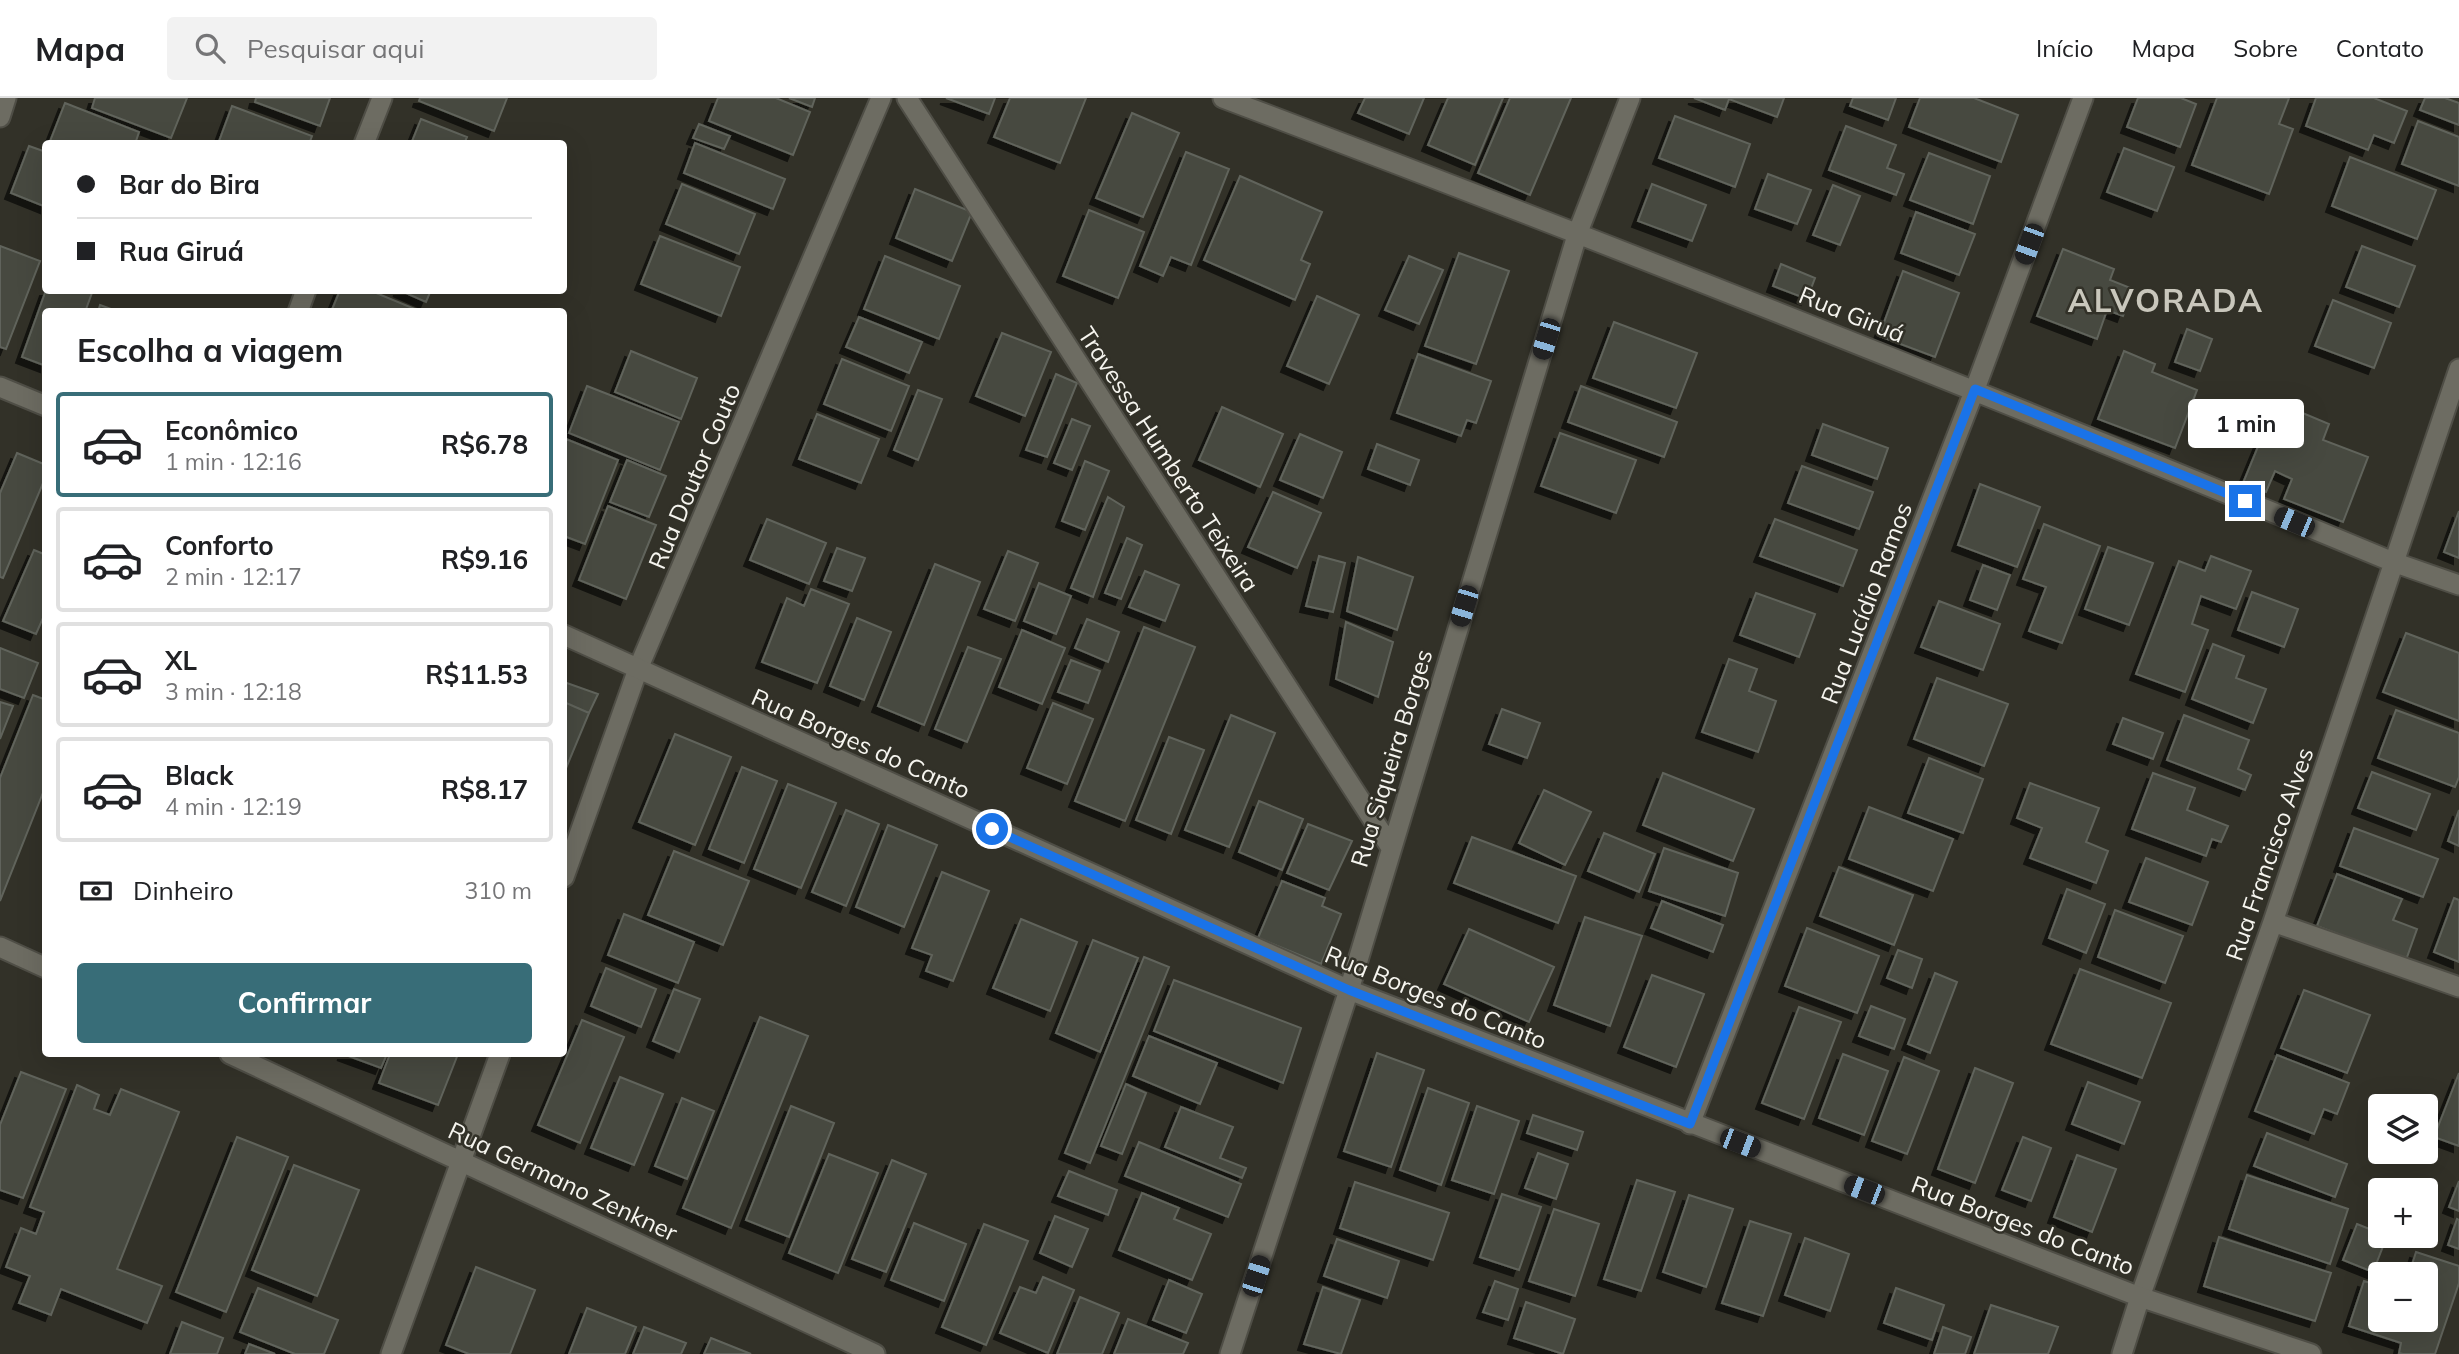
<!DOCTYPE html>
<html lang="pt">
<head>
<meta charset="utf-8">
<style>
	:root { --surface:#fff; --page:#f2f2f2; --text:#202124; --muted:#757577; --line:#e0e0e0; --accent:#386d78 }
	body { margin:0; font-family:Mulish,sans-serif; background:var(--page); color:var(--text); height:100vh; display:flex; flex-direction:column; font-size:26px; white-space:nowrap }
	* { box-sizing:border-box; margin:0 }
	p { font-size:23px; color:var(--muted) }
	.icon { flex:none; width:38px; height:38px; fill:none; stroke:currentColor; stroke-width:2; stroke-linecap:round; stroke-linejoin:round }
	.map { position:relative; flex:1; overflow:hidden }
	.details { position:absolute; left:42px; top:210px; width:525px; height:749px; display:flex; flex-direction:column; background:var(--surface); border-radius:7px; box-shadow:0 7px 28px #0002 }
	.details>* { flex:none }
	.banner { position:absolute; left:42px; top:42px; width:525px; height:154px; border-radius:7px; box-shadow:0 7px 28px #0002; display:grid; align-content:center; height:154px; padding:0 35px; background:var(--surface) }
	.tools { position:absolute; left:2368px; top:996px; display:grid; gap:14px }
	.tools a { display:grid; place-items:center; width:70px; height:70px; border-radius:7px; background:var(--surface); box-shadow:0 7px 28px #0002; font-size:35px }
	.end { position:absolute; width:32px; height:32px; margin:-16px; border:9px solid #1a73e8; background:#fff; box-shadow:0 0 0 4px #fff }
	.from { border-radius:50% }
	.bubble { position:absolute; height:49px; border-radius:7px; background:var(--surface); box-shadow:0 7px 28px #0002; font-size:23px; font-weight:700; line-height:49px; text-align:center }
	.car { position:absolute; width:21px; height:42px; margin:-21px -10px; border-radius:9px; box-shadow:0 0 5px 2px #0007; background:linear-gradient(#222 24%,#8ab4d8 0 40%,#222 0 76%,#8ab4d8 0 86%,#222 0) }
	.banner b { display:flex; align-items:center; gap:24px; height:66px; font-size:26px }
	.banner b+b { border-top:2px solid var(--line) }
	.banner i { width:18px; height:18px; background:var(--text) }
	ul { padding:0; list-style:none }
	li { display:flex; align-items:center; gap:21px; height:105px; margin:0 14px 10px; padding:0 21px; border:4px solid var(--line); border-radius:7px }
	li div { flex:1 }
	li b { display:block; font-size:26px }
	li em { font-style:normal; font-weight:700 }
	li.active { border-color:var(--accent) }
	li>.icon { width:63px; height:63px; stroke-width:1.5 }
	h2 { padding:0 35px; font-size:32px; line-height:84px }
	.pay { display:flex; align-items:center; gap:18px; height:77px; padding:0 35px; font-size:26px }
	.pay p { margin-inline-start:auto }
	.cta { display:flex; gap:14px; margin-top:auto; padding:14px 35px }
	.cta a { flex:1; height:80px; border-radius:7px; background:var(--accent); color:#fff; font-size:28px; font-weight:700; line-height:80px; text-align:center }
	header { display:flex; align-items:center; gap:42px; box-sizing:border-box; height:98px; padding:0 35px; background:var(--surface); border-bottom:2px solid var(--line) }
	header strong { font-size:33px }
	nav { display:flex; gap:38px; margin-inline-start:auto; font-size:24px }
	.search { width:490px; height:63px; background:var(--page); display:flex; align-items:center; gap:18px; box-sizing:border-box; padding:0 24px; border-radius:7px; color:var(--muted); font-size:26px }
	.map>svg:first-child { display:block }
	.building { fill:#464940; stroke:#61645b; stroke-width:2; filter:url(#shadow) }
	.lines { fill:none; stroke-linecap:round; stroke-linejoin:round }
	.minor-casing { stroke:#4f4e46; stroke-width:23 }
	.tertiary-casing { stroke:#4f4e46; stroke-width:23 }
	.minor { stroke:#6d6c62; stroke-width:19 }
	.tertiary { stroke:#6d6c62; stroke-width:19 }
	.route { stroke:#1a73e8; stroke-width:9 }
	.labels { text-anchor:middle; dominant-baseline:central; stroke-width:5; stroke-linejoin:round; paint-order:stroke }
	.street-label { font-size:24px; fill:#f6f5ef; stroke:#323128 }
	.district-label { font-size:32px; font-weight:bold; letter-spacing:2px; fill:#c9c7bc; stroke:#323128 }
</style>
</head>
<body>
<header>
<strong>Mapa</strong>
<div class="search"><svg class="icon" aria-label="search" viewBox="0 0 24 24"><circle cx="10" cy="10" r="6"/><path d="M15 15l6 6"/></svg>Pesquisar aqui</div>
<nav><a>Início</a><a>Mapa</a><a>Sobre</a><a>Contato</a></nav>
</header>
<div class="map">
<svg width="2459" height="1256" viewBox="0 0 2459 1256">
	<defs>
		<filter id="shadow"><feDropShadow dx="-6" dy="6" stdDeviation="0" flood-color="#0009"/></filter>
	</defs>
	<rect width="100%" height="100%" fill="#323128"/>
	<path class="building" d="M95,0H187L171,40L92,10Z
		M256,0H330L320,28L255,4Z
		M420,0H507L494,33L419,3Z
		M718,0H776L810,14L793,57L709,23Z
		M789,0H815L812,9Z
		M946,0H995L989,16Z
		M1010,0H1086L1060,65L994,39Z
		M1365,0H1424L1409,36L1358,15Z
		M1448,0H1503L1475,67L1428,47Z
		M1510,0H1571L1530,97L1478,75Z
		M1694,0H1784L1777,19L1729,1L1725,12Z
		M1853,0H1896L1888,22L1850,8Z
		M1920,0H1974L2018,17L2001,64L1909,29Z
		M2138,0H2181L2196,6L2180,49L2127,29Z
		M2217,0H2289L2279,26L2293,31L2269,96L2192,67Z
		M2316,0H2374L2407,13L2394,45L2374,37L2368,52L2306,28Z
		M2425,0H2445L2459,5V27L2420,12Z
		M65,5L139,34L135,46H49Z
		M232,8L312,38L309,46H218Z
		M1132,15L1179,35L1143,119L1096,100Z
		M1675,18L1750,46L1735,89L1659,60Z
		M421,21L467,39L464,46H411Z
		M2418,23L2459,39V88L2402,66Z
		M699,26L730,38L724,51L693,40Z
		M1846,28L1896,47L1887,70L1904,76L1896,97L1829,72Z
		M695,45L785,81L773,111L684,75Z
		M29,48L46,54V109L11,95Z
		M2124,50L2174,69L2157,113L2107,94Z
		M1186,54L1229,71L1191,167L1171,159L1163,178L1140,168Z
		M1929,55L1990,78L1973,126L1910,102Z
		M2350,59L2436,92L2417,141L2332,108Z
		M1768,76L1811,92L1797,126L1755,111Z
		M1240,78L1322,114L1301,162L1310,166L1295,202L1204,162Z
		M682,86L755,116L739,156L666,126Z
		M1652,86L1706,107L1692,143L1638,123Z
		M1833,87L1860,98L1840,147L1813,137Z
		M915,91L972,114L952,163L896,140Z
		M1089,112L1144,134L1118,200L1063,178Z
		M1916,114L1975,136L1959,177L1901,155Z
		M660,138L740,169L721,218L641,186Z
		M0,148L40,163L6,251L0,249Z
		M2362,148L2415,168L2399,209L2346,189Z
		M2063,151L2114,171L2110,182L2133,191L2123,218L2107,212L2097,241L2037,218Z
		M1459,155L1509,173L1476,266L1425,248Z
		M885,158L960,188L939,241L864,211Z
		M1409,158L1443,172L1419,226L1385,212Z
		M1781,166L1815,180L1807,201L1773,188Z
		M1903,173L1959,195L1935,259L1879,238Z
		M46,192H93L85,214H46V268L22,259Z
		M340,192H369L422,214H331Z
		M399,192H431L426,204Z
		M1317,198L1359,217L1329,286L1287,268Z
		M2333,202L2391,225L2374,270L2315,248Z
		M100,207L119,214H98Z
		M859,219L922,244L909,275L846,249Z
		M1614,224L1697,255L1676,310L1593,280Z
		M2187,231L2212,241L2200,273L2175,264Z
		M1002,235L1051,254L1025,318L976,298Z
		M631,253L697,280L681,321L615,294Z
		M2124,253L2155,266L2152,274L2197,292L2175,350L2098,321Z
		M1418,256L1491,283L1476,325L1467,322L1461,338L1397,315Z
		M842,261L909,288L891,333L824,306Z
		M1056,276L1077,285L1047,359L1026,352Z
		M587,288L679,324L660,372L569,335Z
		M1581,288L1677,324L1664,359L1568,324Z
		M918,292L942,301L918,362L894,352Z
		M1222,309L1283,336L1260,389L1199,362Z
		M2293,311L2329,326L2323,342L2368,359L2343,424L2284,401L2292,381L2275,373L2266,394L2243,385L2264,334L2282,341Z
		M817,316L879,341L861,385L799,361Z
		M1072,321L1090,328L1072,372L1054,365Z
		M1823,326L1888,350L1877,381L1812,357Z
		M1560,335L1636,362L1616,415L1541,388Z
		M1300,336L1342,354L1323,400L1280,382Z
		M566,341L618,362L585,446L564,438Z
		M1377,346L1419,362L1410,387L1368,371Z
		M17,355L46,367V378L3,480L0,479V395Z
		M627,362L666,378L649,419L610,404Z
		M1085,363L1109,373L1085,432L1062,423Z
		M1802,368L1873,394L1859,431L1788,405Z
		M1980,386L2040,409L2017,469L1958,447Z
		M1273,394L1321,415L1297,470L1248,449Z
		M1108,399L1124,409L1093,499L1071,490Z
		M608,408L656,427L626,501L579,482Z
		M2459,413V460L2444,454Z
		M767,421L826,445L809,486L750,462Z
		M1775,421L1857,452L1843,488L1760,458Z
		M2044,426L2100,448L2062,545L2029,533L2046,489L2023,481Z
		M1127,440L1142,447L1121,501L1105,495Z
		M2108,449L2153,465L2129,527L2085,511Z
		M837,450L865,460L852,493L824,483Z
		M34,452L46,457V513L36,536L3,523Z
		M1008,453L1038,465L1015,523L984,511Z
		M1319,458L1345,465L1333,514L1306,508Z
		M2211,458L2251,473L2236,511L2201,498L2192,526L2208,532L2185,594L2136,576L2179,463L2205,473Z
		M1358,459L1413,479L1397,532L1347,513Z
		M935,466L980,484L924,627L878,608Z
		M1983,467L2010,477L1997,512L1970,502Z
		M1145,473L1179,487L1165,523L1129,509Z
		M1039,485L1071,498L1056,536L1024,523Z
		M811,491L849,506L817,585L762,564L787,500L804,508Z
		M2252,494L2298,511L2284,549L2238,532Z
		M1756,495L1815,516L1799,559L1740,537Z
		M1939,503L2000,526L1983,572L1921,549Z
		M857,520L891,534L864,602L830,588Z
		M1087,521L1119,534L1108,564L1075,550Z
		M1346,524L1393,544L1378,599L1336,581Z
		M1144,529L1195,549L1125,723L1075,703Z
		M1022,532L1065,550L1042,606L999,589Z
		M2406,535L2459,555V623L2383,594Z
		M2213,546L2244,558L2236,580L2266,591L2253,625L2192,601Z
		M968,549L1001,561L967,644L935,631Z
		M0,550L38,565L24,600L0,591Z
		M1729,561L1757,571L1749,593L1776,603L1758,654L1702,634Z
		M1071,562L1100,573L1088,605L1058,594Z
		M1937,580L2008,606L1984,668L1914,641Z
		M564,584L598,596L589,615L564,604Z
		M33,597L46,602V687L0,803V680Z
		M0,604L13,608L0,641Z
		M564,604L589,615L564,675Z
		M1053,605L1093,621L1067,686L1027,670Z
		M1502,611L1540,625L1527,660L1489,646Z
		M2396,612L2459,635V679L2455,689L2378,660Z
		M1231,617L1275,635L1229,749L1185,732Z
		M2184,617L2249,642L2238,671L2251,677L2245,692L2167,662Z
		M2123,620L2163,635L2153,661L2113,646Z
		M675,636L731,659L695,747L639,724Z
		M1169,639L1204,652L1171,736L1136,722Z
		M1929,660L1983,681L1963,735L1908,715Z
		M742,669L777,683L744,765L709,751Z
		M2372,674L2430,696L2416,732L2358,710Z
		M1663,675L1754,711L1733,763L1643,727Z
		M2153,675L2195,690L2187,712L2228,728L2221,744L2212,741L2206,758L2132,731Z
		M2030,685L2099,710L2086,744L2108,753L2096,785L2030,760L2042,730L2017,720Z
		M788,686L836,705L801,790L754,771Z
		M1544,692L1591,714L1565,767L1519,745Z
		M1259,703L1303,721L1282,772L1239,754Z
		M1869,709L1953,741L1933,793L1849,761Z
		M846,712L879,726L846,808L812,794Z
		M2459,712V748L2448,743Z
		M1308,726L1352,743L1329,792L1287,775Z
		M888,727L937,747L904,829L856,809Z
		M2354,730L2438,761L2423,799L2340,768Z
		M1604,735L1655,756L1639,794L1588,773Z
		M1472,739L1576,778L1558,825L1454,785Z
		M1664,750L1738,775L1725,818L1649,793Z
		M674,753L749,783L723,847L648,817Z
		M2146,760L2208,784L2192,827L2129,804Z
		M1839,769L1913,797L1894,847L1820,818Z
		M942,774L989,793L953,883L926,873L932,857L912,850Z
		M2337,776L2402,801L2393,822L2417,831L2406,862L2317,828Z
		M1282,783L1325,800L1322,808L1341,816L1321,866L1258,840Z
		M2067,791L2105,806L2086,855L2049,840Z
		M2454,800L2459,802V864L2434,854Z
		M1662,803L1723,827L1713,854L1651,830Z
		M2115,812L2183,838L2165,885L2098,859Z
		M624,816L694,844L678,885L608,857Z
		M1585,819L1642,838L1610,928L1554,907Z
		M1021,821L1077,844L1050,913L993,890Z
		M1807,830L1879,858L1857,915L1785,888Z
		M1469,831L1554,869L1529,924L1444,886Z
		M1093,842L1138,860L1100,954L1056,935Z
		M1898,852L1922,861L1912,890L1887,880Z
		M1144,859L1169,869L1090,1065L1065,1055Z
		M606,870L656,891L641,929L591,908Z
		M2080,871L2171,905L2142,980L2051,946Z
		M1935,875L1957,884L1930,955L1908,946Z
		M1652,877L1704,896L1676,969L1624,949Z
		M1174,882L1301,930L1283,985L1154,933Z
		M674,891L700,901L679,954L653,943Z
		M2304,892L2370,917L2347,975L2281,950Z
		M1871,908L1905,921L1894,951L1859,938Z
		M1799,909L1841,924L1804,1021L1762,1005Z
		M760,919L808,938L731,1130L683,1110Z
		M582,922L624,939L580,1045L538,1027Z
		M1149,938L1217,965L1200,1006L1133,978Z
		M1377,955L1424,972L1391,1069L1344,1053Z
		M343,956H387L381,970Z
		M390,956H458L438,1007L379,985Z
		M1843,956L1888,973L1864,1037L1819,1020Z
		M2277,957L2349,985L2337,1016L2324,1011L2314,1036L2255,1013Z
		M1904,959L1939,973L1907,1056L1872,1043Z
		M1975,970L2013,985L1975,1085L1938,1071Z
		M21,974L66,991L23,1100L0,1092V1027Z
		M2459,975V1048L2434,1039Z
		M620,979L663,996L634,1067L591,1050Z
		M2088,984L2140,1004L2124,1046L2072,1026Z
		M1126,986L1146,995L1122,1056L1101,1048Z
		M77,987L99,997L94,1011L110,1017L121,991L179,1014L117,1171L162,1188L147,1225L61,1191L51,1217L19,1205L30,1178L6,1169L21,1130L36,1136L44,1114L30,1109Z
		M1428,990L1469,1005L1441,1087L1400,1072Z
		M682,1000L714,1013L687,1081L655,1068Z
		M791,1008L834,1025L789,1139L746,1122Z
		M1477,1008L1519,1023L1494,1096L1452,1082Z
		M1181,1009L1233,1029L1220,1060L1246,1070L1242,1080L1165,1049Z
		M1533,1017L1583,1034L1577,1052L1527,1035Z
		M2267,1035L2347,1066L2335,1099L2254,1068Z
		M237,1039L288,1059L226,1214L176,1194Z
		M2023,1039L2051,1050L2031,1103L2002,1092Z
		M1139,1044L1241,1086L1228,1119L1125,1078Z
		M1538,1055L1568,1066L1556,1101L1525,1090Z
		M829,1056L878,1075L838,1175L789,1155Z
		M2077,1057L2116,1071L2092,1134L2054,1119Z
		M892,1062L926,1076L886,1174L852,1161Z
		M294,1067L359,1092L317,1198L252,1172Z
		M1069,1073L1117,1092L1108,1117L1058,1098Z
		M2247,1077L2348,1111L2330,1166L2229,1131Z
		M1637,1082L1675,1094L1641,1193L1604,1181Z
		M2459,1083V1113L2449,1109Z
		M1355,1084L1449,1115L1433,1162L1340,1130Z
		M1142,1095L1179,1110L1174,1121L1211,1136L1192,1182L1119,1152Z
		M1502,1096L1541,1109L1519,1172L1480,1159Z
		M1689,1097L1733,1111L1706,1189L1663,1174Z
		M1554,1111L1599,1126L1575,1198L1529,1183Z
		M1055,1118L1088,1131L1072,1169L1040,1155Z
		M2457,1121L2459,1122V1151L2448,1147Z
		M1750,1123L1791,1136L1763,1218L1722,1205Z
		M914,1125L966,1146L944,1203L891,1182Z
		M984,1126L1028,1143L986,1247L942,1229Z
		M2357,1126L2387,1138L2373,1174L2343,1162Z
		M2219,1139L2331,1175L2315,1223L2204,1188Z
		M1805,1140L1849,1156L1830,1213L1785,1197Z
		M1337,1141L1399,1163L1387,1200L1324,1178Z
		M2416,1154L2459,1168V1185L2435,1256H2403L2399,1255L2401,1245L2349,1228L2364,1183L2380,1188V1222H2426V1176H2409Z
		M476,1169L535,1192L510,1256H469L446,1247Z
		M1043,1179L1074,1192L1048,1255L1000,1235L1020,1189L1036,1195Z
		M1169,1182L1202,1196L1186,1235L1153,1222Z
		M1495,1183L1518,1191L1508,1222L1483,1214Z
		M1323,1189L1360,1202L1341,1256L1304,1246Z
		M258,1190L338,1222L324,1256H295L240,1234Z
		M1896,1190L1944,1207L1932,1242L1884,1225Z
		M1080,1199L1119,1215L1102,1256H1057Z
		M1526,1204L1575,1221L1563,1256L1514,1240Z
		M1991,1207L2058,1229L2048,1256H1974Z
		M587,1210L636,1229L625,1256H569Z
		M1128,1221L1188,1245L1183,1256H1114Z
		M182,1224L223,1240L217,1256H170Z
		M644,1229L686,1245L681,1256H633Z
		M1943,1229L1971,1239L1965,1256H1934Z
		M711,1240L751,1256H704Z
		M249,1246L275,1256H245Z"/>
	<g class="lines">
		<defs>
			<path id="minor" d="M907,0L1390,748
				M1223,0C1616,148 2005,303 2393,464L2459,487
				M0,19L6,0
				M364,46L382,0
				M298,214L306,192
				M564,779L638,571L881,0
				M2273,824L2459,889
				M0,849L46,870
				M230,956L875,1256
				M1690,1026L1975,291L2083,0
				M2140,1199L2273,824L2459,271
				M391,1256L500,956
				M1230,1256L1349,892L1578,134L1630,0"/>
			<path id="tertiary" d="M0,289L46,308
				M564,537L1349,892L2140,1199L2311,1256
				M2122,1256L2140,1199"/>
		</defs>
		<use href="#minor" class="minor-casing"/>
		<use href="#tertiary" class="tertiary-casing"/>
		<use href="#minor" class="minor"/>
		<use href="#tertiary" class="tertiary"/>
	</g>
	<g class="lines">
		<path class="route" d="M992,731L1349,892L1690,1026L1975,291L2245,403"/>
	</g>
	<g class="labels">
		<g class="street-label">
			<text transform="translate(1852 216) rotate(22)">Rua Giruá</text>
			<text transform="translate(1169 361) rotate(57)">Travessa Humberto Teixeira</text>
			<text transform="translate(694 378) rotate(-67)">Rua Doutor Couto</text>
			<text transform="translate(1866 505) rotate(-69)">Rua Lucídio Ramos</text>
			<text transform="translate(861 645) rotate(24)">Rua Borges do Canto</text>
			<text transform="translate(1391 660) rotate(-73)">Rua Siqueira Borges</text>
			<text transform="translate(2269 756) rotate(-71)">Rua Francisco Alves</text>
			<text transform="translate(1436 899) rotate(22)">Rua Borges do Canto</text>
			<text transform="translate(563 1083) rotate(25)">Rua Germano Zenkner</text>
			<text transform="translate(2023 1127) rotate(21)">Rua Borges do Canto</text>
		</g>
		<g class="district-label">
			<text x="2166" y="202">ALVORADA</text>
		</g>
	</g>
</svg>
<div class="tools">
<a><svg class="icon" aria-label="layers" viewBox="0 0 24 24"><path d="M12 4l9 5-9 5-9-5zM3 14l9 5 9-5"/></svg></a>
<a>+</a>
<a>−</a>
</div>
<i class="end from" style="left:992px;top:731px"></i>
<i class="end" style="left:2245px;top:403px"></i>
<div class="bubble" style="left:2188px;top:301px;width:116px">1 min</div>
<i class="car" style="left:2029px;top:146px;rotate:200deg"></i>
<i class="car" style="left:1546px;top:241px;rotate:197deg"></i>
<i class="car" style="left:2294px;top:424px;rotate:293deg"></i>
<i class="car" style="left:1464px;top:508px;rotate:197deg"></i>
<i class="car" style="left:1740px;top:1045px;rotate:111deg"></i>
<i class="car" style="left:1864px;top:1092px;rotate:291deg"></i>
<i class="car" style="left:1256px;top:1178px;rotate:18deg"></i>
<div class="banner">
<b><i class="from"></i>Bar do Bira</b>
<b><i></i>Rua Giruá</b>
</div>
<section class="details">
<h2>Escolha a viagem</h2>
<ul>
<li class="active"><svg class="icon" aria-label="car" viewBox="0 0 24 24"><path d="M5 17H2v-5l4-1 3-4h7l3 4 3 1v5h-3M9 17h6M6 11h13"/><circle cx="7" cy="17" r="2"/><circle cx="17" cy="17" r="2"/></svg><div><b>Econômico</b><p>1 min · 12:16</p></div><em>R$6.78</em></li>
<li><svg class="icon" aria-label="car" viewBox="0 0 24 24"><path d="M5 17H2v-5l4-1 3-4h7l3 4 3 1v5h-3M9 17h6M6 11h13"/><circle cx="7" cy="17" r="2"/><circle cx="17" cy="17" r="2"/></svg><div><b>Conforto</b><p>2 min · 12:17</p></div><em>R$9.16</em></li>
<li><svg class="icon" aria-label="car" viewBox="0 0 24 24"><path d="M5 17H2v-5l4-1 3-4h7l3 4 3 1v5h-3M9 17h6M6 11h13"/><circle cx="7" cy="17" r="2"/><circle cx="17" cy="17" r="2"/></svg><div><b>XL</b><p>3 min · 12:18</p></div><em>R$11.53</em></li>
<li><svg class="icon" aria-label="car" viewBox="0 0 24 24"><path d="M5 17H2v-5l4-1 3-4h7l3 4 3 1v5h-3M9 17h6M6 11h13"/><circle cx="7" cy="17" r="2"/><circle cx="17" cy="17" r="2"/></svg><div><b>Black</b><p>4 min · 12:19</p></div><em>R$8.17</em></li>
</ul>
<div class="pay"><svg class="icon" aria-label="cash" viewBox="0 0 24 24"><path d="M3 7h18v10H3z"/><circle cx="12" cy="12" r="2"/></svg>Dinheiro<p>310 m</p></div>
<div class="cta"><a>Confirmar</a></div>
</section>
</div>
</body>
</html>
